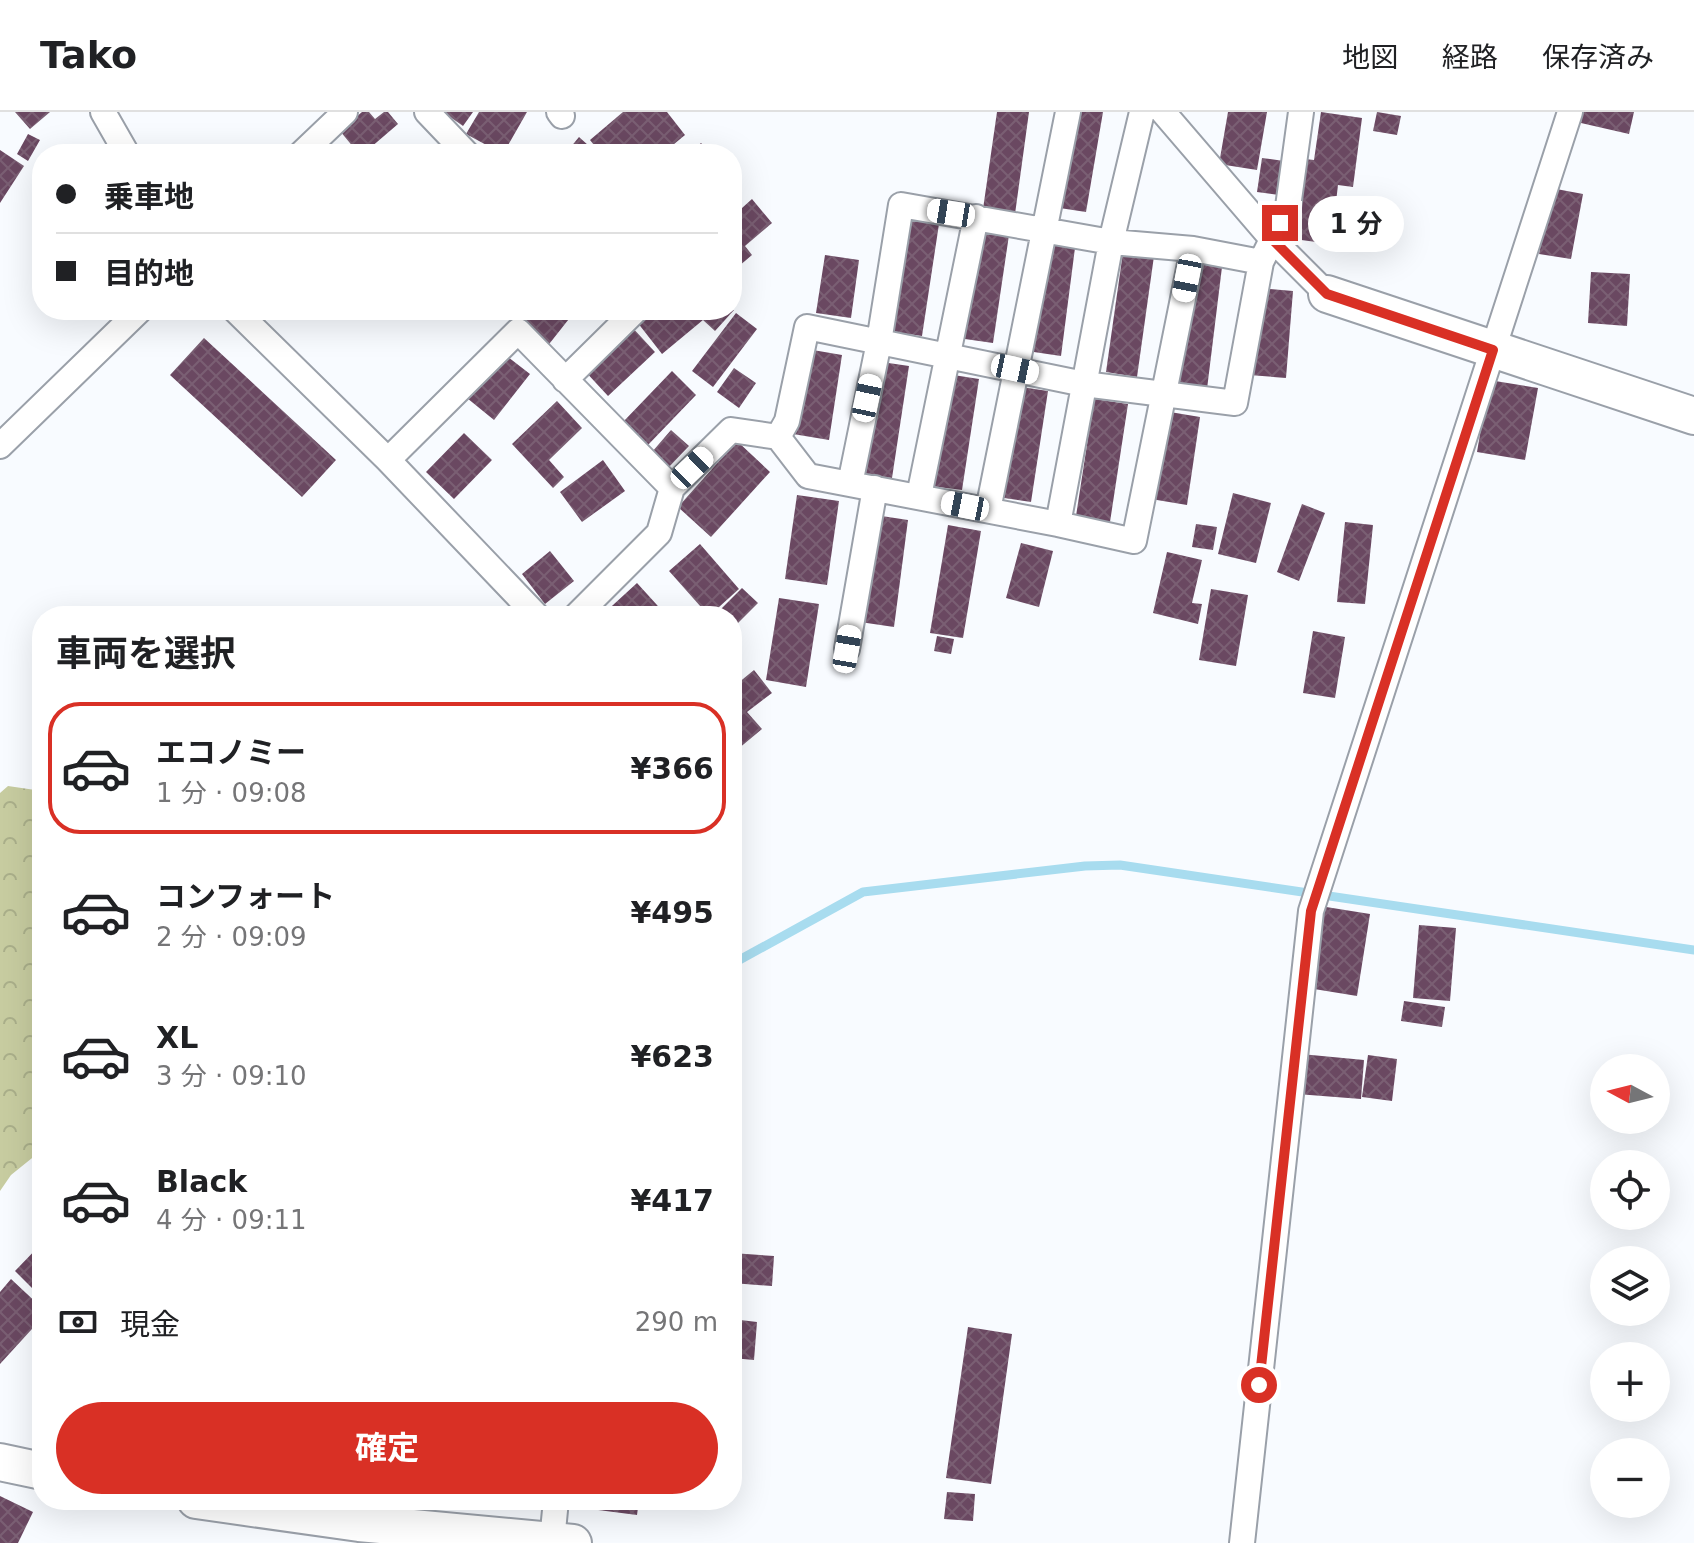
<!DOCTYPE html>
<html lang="ja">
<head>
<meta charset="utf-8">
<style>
	:root { --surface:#fff; --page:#f2f2f2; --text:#202124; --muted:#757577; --line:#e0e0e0; --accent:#d93025 }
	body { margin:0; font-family:"DejaVu Sans","Noto Sans JP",sans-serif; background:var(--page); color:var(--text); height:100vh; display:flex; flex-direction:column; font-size:30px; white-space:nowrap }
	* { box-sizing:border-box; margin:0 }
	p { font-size:26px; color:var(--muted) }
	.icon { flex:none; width:44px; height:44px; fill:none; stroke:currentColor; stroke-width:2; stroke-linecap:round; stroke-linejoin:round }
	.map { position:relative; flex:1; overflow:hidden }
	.details { position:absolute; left:32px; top:494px; width:710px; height:904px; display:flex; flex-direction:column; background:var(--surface); border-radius:32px; box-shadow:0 8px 32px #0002 }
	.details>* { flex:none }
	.banner { position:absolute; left:32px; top:32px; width:710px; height:176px; border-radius:32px; box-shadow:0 8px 32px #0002; display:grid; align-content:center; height:176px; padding:0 24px; background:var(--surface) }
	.needle { width:52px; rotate:277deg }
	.tools { position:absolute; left:1590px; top:942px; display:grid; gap:16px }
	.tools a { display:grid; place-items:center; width:80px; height:80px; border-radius:50%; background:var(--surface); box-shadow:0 8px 32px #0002; font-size:40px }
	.end { position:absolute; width:36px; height:36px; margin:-18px; border:10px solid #d93025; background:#fff; box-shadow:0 0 0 4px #fff }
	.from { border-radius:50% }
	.bubble { position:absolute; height:56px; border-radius:28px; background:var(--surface); box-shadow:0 8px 32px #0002; font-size:26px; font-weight:700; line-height:56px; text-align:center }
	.car { position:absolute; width:24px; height:48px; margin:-24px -12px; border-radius:10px; box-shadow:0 0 6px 2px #0007; background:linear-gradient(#fff 24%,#345 0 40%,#fff 0 76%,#345 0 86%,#fff 0) }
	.banner b { display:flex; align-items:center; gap:28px; height:76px; font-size:30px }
	.banner b+b { border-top:2px solid var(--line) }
	.banner i { width:20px; height:20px; background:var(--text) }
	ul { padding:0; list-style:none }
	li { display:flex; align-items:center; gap:24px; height:132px; margin:0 16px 12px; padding:0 8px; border:4px solid transparent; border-radius:32px }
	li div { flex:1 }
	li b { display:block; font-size:30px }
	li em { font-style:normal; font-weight:700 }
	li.active { border-color:var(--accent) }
	li>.icon { width:72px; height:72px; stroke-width:1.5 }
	h2 { padding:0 24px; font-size:36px; line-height:96px }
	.pay { display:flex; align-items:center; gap:20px; height:88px; padding:0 24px; font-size:30px }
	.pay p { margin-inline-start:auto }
	.action { display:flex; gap:16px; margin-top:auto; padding:16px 24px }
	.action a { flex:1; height:92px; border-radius:48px; background:var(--accent); color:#fff; font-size:32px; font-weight:700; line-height:92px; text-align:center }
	header { display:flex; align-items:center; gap:48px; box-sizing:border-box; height:112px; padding:0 40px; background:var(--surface); border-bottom:2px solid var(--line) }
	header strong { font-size:38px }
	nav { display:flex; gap:44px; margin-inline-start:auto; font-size:28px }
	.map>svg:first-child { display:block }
	.forest { fill:url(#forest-crowns) }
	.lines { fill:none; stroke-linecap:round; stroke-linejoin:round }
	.stream { stroke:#a8dcef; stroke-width:9 }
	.building { fill:url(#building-cross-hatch) }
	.street-casing { stroke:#9aa0a9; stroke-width:28 }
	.secondary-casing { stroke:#9aa0a9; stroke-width:40 }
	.street { stroke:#fff; stroke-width:24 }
	.secondary { stroke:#fff; stroke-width:36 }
	.route { stroke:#d93025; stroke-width:10 }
</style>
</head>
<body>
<header>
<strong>Tako</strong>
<nav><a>地図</a><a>経路</a><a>保存済み</a></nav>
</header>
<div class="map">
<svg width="1694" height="1431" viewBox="0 0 1694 1431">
	<defs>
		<pattern id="forest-crowns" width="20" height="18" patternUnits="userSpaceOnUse" patternTransform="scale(2)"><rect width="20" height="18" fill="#c7cca0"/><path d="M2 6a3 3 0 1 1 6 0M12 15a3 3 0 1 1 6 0" fill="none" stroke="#aaaf8a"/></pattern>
		<pattern id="building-cross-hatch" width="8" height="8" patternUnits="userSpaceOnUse" patternTransform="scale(2)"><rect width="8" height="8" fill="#6a4861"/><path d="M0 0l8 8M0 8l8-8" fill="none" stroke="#7a5f73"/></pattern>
	</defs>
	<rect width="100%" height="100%" fill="#f8fbff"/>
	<path class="forest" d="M8,674L42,679V1038L11,1063L0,1079V681Z"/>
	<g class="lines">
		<path class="stream" d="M732,852L863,780L1085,754L1120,753L1694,838"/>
	</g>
	<path class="building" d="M15,0H50L30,17Z
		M362,0H369L375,7L384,0H388L398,12L363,42H359L340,19Z
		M443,0H473L463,14Z
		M479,0H527L503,42L466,22Z
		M623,0H667L685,23L662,42H601L590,28Z
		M997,0H1029L1015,102L983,97Z
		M1069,0H1103L1086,100L1053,95Z
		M1228,0H1267L1257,58L1219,52Z
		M1321,0L1362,6L1353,75L1338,73L1331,132L1294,127L1305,47L1314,48Z
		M1377,0L1401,4L1397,23L1373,19Z
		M1583,0H1634L1629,22L1581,11Z
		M28,22L40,28L28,49L17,42Z
		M579,25L598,42H565Z
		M701,31L712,42H689Z
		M0,38L24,54L0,91Z
		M1262,46L1284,49L1279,83L1257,80Z
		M1551,76L1583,82L1571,147L1539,142Z
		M752,87L772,111L745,134L752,143L732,160V105Z
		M904,106L939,112L922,224L886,219Z
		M973,118L1009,123L993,231L958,226Z
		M1042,131L1075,136L1061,244L1027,239Z
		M1123,140L1154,144L1137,265L1106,260Z
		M825,143L859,148L851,206L816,201Z
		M1190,151L1222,155L1207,277L1175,273Z
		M1591,160L1630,162L1627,214L1588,211Z
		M1257,176L1293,179L1286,266L1249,263Z
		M529,198H576L546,236L517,212Z
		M644,198H701L704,201L707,198H734L715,219L703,208L662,242L634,206Z
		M736,201L757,217L713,275L692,259Z
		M630,213L655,240L608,284L583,257Z
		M204,226L336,348L302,385L170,263Z
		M807,237L842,243L829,328L793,322Z
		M503,241L530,262L494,308L467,286Z
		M875,249L909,254L892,366L859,362Z
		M734,256L756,271L739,296L717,280Z
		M672,259L696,283L647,334L623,310Z
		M947,262L979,267L962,378L930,374Z
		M1489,268L1538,276L1525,348L1477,340Z
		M1015,274L1048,279L1031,390L997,385Z
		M1094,287L1128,292L1110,410L1076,404Z
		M557,289L582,316L549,348L564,365L553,376L512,332Z
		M1164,299L1200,305L1187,393L1151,387Z
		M671,318L689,334L669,355L652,340Z
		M464,321L492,348L454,387L426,360Z
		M737,329L770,360L711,425L678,395Z
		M603,348L625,379L582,410L560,380Z
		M1233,381L1271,391L1256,451L1218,442Z
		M797,383L839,389L827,473L785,467Z
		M1302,392L1325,401L1299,469L1277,460Z
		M875,403L908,408L894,515L860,510Z
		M1345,410L1373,413L1365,492L1337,490Z
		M1196,412L1217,415L1213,438L1192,435Z
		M948,413L981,419L963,526L930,521Z
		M1021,431L1053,439L1039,495L1006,486Z
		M700,432L739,477L709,504L669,459Z
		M550,439L574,469L545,492L522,462Z
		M1167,440L1202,448L1192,491L1202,492L1198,512L1153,501Z
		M637,471L667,504H601Z
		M742,476L758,491L732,517V504H714Z
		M1211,477L1248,483L1236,554L1199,548Z
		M779,486L819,492L806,575L766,568Z
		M1313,519L1345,525L1335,586L1303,581Z
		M937,524L954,527L951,542L934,539Z
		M754,558L772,581L747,600L762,617L732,642V576Z
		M1320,794L1370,802L1357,884L1308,876Z
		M1419,813L1456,816L1450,889L1413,886Z
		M1404,889L1445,895L1442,915L1401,909Z
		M1301,942L1364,948L1361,987L1297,982Z
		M1368,943L1397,947L1392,989L1362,985Z
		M42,1131V1186L15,1159Z
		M732,1141L774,1144L772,1174L732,1171Z
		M11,1167L42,1196V1206L0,1252V1180Z
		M732,1207L757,1210L754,1248L732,1246Z
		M968,1215L1012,1222L991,1372L946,1366Z
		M947,1380L975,1382L973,1409L944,1407Z
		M0,1384L33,1400L18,1431H0Z
		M568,1388H639L637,1403L567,1394Z"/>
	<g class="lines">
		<defs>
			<path id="street" d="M103,0L127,42
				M427,0L467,42
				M559,0L562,4
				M1163,0L1272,127L1327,182
				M301,42L345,0
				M235,198L388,348L537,504
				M565,268L636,198
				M778,325L787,309L807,215L1084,272L1235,291L1261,150
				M0,334L140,198
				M388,348L518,219L672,376
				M850,372L879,230L901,93L1111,130L1193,137L1261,150L1288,95L1301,0
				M919,384L976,105
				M988,398L1068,0
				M1058,412L1134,429L1193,137
				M576,504L659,421L672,376L731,318L778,325L808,364L1058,412L1111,130L1142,0
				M847,537L875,376
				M552,1429L556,1388
				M1242,1431L1311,799L1570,0"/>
			<path id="secondary" d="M1327,182L1694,304
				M0,1350L42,1359
				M196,1388L359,1411L573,1431"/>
		</defs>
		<use href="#street" class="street-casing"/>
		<use href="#secondary" class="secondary-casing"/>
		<use href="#street" class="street"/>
		<use href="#secondary" class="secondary"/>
	</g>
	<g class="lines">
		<path class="route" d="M1259,1273L1311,799L1493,238L1327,182L1272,127L1280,111"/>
	</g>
</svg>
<div class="tools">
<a><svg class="needle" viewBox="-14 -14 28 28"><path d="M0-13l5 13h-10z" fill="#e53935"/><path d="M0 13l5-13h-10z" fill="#757577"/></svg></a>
<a><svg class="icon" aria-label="locate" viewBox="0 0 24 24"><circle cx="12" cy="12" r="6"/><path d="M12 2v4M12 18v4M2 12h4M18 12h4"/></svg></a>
<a><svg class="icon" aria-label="layers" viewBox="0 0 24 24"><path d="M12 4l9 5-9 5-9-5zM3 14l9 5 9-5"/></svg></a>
<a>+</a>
<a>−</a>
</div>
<i class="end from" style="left:1259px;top:1273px"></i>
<i class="end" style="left:1280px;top:111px"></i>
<div class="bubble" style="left:1308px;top:84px;width:96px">1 分</div>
<i class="car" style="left:951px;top:101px;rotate:279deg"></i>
<i class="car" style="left:1187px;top:166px;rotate:191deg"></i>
<i class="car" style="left:1015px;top:257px;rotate:102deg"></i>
<i class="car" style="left:867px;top:286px;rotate:12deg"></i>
<i class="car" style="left:692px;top:356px;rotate:46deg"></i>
<i class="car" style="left:965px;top:394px;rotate:281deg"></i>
<i class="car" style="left:847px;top:537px;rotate:10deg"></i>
<div class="banner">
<b><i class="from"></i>乗車地</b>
<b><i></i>目的地</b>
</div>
<section class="details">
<h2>車両を選択</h2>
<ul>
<li class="active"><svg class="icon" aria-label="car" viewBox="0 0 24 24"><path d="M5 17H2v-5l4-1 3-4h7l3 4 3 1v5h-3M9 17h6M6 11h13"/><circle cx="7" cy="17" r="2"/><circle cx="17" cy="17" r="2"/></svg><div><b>エコノミー</b><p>1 分 · 09:08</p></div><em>¥366</em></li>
<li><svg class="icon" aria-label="car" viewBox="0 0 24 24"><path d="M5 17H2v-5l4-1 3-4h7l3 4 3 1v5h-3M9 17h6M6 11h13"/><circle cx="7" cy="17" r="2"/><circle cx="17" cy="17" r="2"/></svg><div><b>コンフォート</b><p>2 分 · 09:09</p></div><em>¥495</em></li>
<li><svg class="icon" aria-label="car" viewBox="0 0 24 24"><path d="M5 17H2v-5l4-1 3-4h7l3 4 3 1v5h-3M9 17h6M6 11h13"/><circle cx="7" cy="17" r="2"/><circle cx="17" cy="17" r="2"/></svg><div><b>XL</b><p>3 分 · 09:10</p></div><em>¥623</em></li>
<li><svg class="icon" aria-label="car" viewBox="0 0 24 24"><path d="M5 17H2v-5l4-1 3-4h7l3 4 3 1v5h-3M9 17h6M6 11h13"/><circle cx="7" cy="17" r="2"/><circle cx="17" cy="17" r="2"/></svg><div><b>Black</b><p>4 分 · 09:11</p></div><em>¥417</em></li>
</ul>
<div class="pay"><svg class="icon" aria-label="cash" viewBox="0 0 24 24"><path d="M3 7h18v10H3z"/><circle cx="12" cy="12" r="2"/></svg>現金<p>290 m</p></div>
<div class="action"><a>確定</a></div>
</section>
</div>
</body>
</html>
